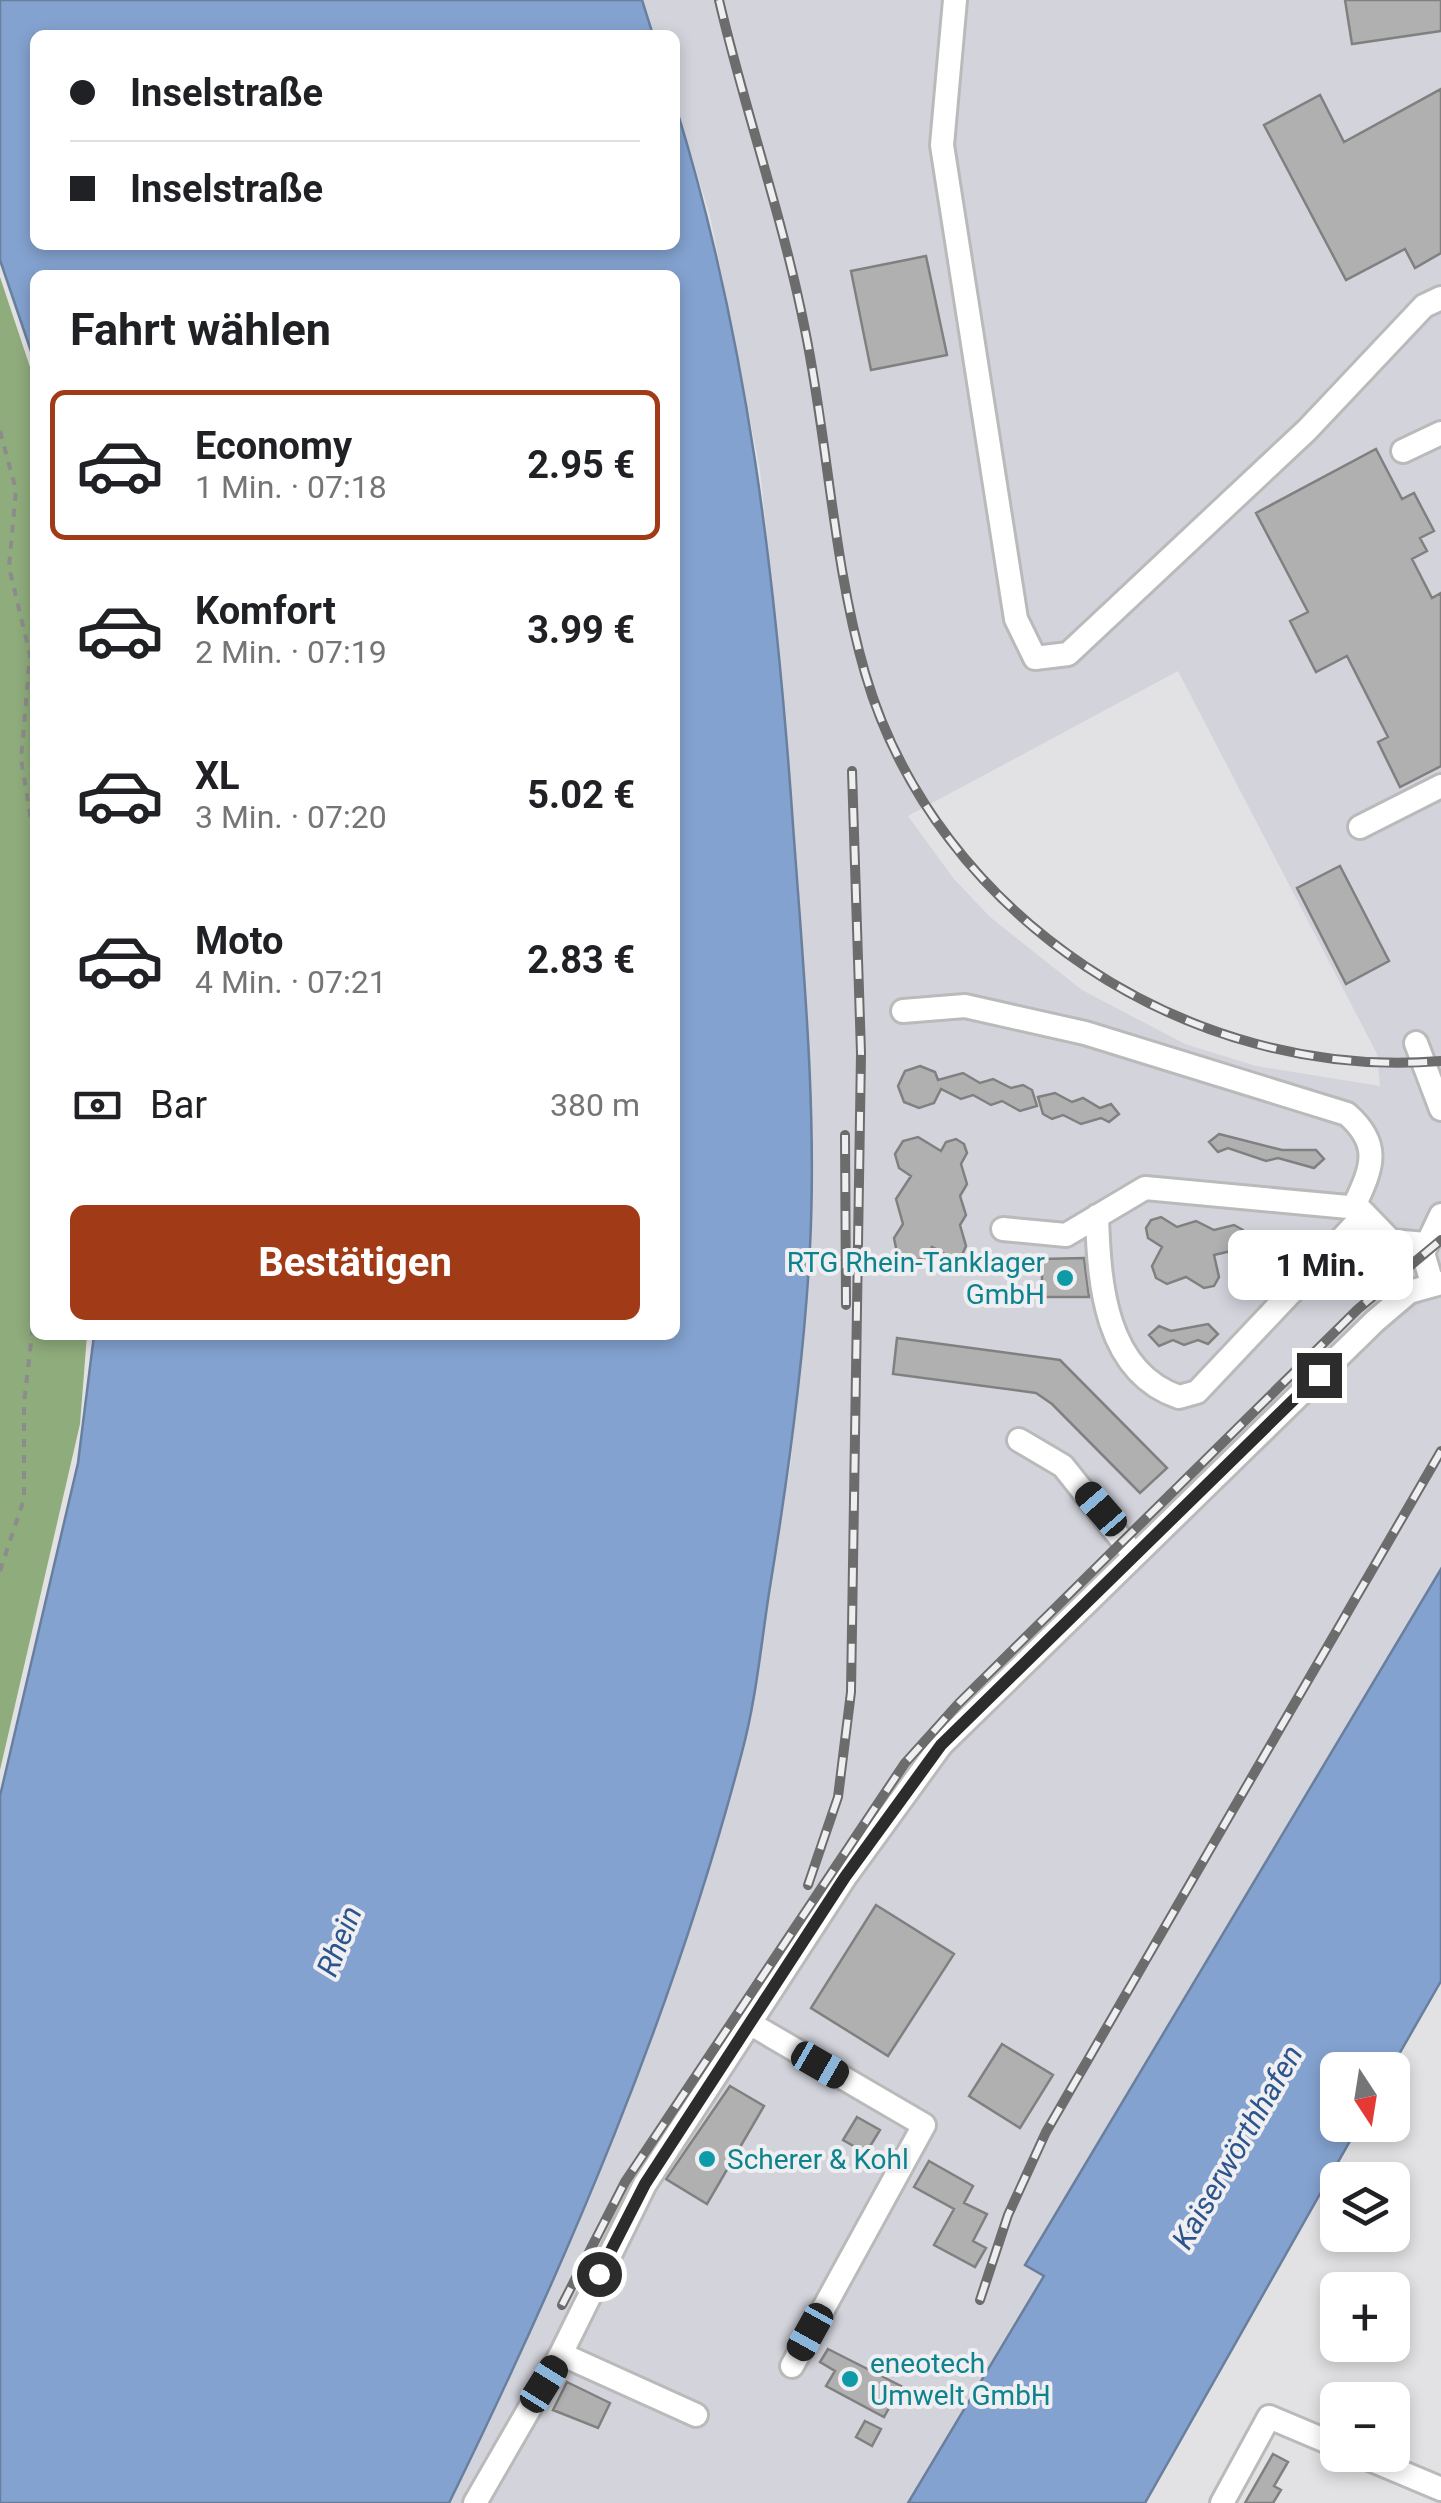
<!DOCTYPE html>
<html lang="de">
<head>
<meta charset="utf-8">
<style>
	:root { --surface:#fff; --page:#f2f2f2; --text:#202124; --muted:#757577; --line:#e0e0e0; --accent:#a13b17 }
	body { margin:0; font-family:Roboto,sans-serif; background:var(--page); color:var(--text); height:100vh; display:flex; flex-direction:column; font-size:38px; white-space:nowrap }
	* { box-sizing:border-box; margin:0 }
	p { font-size:32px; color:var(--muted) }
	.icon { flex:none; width:55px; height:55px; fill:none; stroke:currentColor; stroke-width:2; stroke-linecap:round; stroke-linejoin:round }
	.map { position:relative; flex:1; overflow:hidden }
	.sheet { position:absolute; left:30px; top:270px; width:650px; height:1070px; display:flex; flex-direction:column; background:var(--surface); border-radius:15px; box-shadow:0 5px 15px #0003 }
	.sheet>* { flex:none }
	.hud { position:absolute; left:30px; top:30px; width:650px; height:220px; border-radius:15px; box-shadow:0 5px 15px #0003; display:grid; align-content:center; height:220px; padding:0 40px; background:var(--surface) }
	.needle { width:65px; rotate:168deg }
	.tools { position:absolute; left:1320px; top:2052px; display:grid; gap:20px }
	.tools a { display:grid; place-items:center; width:90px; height:90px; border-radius:15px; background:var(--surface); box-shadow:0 5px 15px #0003; font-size:50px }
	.end { position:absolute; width:45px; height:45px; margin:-22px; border:12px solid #2c2c2c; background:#fff; box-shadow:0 0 0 5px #fff }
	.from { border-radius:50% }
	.bubble { position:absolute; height:70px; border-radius:15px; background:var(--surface); box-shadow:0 5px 15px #0003; font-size:32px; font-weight:700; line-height:70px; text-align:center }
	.car { position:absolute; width:30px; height:60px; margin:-30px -15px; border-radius:12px; box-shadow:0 0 8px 2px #0007; background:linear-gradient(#222 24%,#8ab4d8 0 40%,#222 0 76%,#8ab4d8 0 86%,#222 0) }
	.hud b { display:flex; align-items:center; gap:35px; height:95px; font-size:38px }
	.hud b+b { border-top:2px solid var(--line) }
	.hud i { width:25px; height:25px; background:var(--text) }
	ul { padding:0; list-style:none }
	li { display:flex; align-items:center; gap:30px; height:150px; margin:0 20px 15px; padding:0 20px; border:5px solid transparent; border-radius:15px }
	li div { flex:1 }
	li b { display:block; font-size:38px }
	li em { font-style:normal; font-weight:700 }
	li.active { border-color:var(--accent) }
	li>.icon { width:90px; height:90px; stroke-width:1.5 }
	h2 { padding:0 40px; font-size:45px; line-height:120px }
	.pay { display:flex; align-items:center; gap:25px; height:110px; padding:0 40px; font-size:38px }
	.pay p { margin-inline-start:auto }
	.primary-button { display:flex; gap:20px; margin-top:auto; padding:20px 40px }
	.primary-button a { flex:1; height:115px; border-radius:15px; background:var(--accent); color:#fff; font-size:40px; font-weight:700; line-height:115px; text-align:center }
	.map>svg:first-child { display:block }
	.built { fill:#d3d3dc; fill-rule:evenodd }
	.forest { fill:#8fac7c }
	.water { fill:#83a2cf; stroke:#697f9e; stroke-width:2.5 }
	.building { fill:#b0b0b1; stroke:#808081; stroke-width:2.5 }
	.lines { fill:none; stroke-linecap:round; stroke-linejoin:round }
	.minor-casing { stroke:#bababb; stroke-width:28 }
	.path { stroke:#8c8c8d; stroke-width:4; stroke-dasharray:8 8; stroke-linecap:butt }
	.minor { stroke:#fff; stroke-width:22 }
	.rail-casing { stroke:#6c6c6d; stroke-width:10 }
	.rail { stroke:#efeff1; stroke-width:6; stroke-dasharray:19; stroke-linecap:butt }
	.route { stroke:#2c2c2c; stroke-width:12 }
	.culture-dot { fill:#0f9aa8; stroke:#efeff1; stroke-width:4 }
	.labels { text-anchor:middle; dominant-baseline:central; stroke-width:8; stroke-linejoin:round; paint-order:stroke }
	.culture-label { font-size:28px; fill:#0d838f; stroke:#efeff1; text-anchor:start }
	.water-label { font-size:30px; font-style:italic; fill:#2c558e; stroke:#efeff1 }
</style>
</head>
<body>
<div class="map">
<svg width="1441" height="2503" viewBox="0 0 1441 2503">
	<rect width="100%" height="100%" fill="#e2e2e4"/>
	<path class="built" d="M642,0H1441V1569L1026,2264L1044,2276L908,2503H449L515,2368L611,2141L744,1746L791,1461L810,1244L806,1008L787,733L760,470L710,215L675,104V35H653ZM1178,671L1377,1054L1380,1086L1256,1066L1185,1044L1082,990L990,917L954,879L908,816Z"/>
	<path class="forest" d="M0,277L35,382V1335H87L80,1424L0,1770Z"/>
	<path class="water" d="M0,0H642L653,35H35V245H675V104C748,338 776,581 793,825C803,965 817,1107 810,1247C804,1363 788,1478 769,1593C761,1645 756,1700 742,1752C674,2012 567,2262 449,2503H0V1796L78,1463L94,1335H675V275H35V363L0,260Z
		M1441,1569V1981L1390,2070H1338V2125H1359L1145,2503H908L1044,2276L1025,2265Z"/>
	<path class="building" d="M1345,0H1441V31L1352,44Z
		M1441,89V253L1415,268L1405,249L1346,280L1264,125L1320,95L1344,142Z
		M926,256L947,355L871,370L851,271Z
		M1376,449L1402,499L1414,493L1434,531L1420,538L1427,551L1412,559L1432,598L1441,593V766L1400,787L1378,742L1388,737L1347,656L1316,672L1290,621L1308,612L1256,513Z
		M1340,866L1389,961L1346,984L1297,888Z
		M920,1066L935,1072L938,1080L963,1073L980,1083L993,1079L1011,1088L1023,1085L1032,1090L1037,1106L1020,1111L1002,1101L991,1105L973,1095L961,1099L941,1089L934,1103L919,1108L904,1102L898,1086L905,1071Z
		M1055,1093L1072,1102L1083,1098L1100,1108L1111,1104L1119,1114L1109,1122L1101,1118L1081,1124L1063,1115L1052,1119L1043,1114L1038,1097Z
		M1219,1134L1282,1150H1316L1324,1159L1314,1168L1278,1158L1266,1161L1228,1148L1218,1152L1209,1142Z
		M918,1137L941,1151L946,1142L956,1139L964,1144L967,1153L961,1164L967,1184L960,1196L966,1215L960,1225L966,1246L962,1255L952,1258L932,1247L925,1258L910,1262L897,1253L894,1238L903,1224L896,1199L911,1176L899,1168L895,1154L903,1141Z
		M1161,1217L1177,1227L1196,1221L1214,1230L1234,1225L1243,1230L1245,1240L1240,1249L1214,1255L1219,1277L1214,1286L1204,1288L1186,1277L1167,1284L1156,1278L1152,1266L1162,1247L1148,1238L1146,1228L1151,1220Z
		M1084,1258L1089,1297H1042V1259Z
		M1208,1324L1218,1334L1208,1344L1198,1340L1184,1345L1173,1340L1159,1346L1149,1335L1159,1326L1171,1331Z
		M897,1338L1060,1360L1167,1468L1140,1493L1052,1404L1036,1393L893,1374Z
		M876,1905L954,1954L888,2056L811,2008Z
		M1002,2044L1053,2075L1020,2128L969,2096Z
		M730,2086L764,2106L707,2204L666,2179Z
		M857,2117L880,2130L866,2153L843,2140Z
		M929,2161L973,2186L964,2203L987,2214L973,2241L986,2248L975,2267L934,2245L954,2209L914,2187Z
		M828,2349L901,2386L884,2417L826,2386L835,2371L820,2362Z
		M567,2382L610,2403L598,2428L553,2410Z
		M865,2421L881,2429L872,2446L856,2437Z
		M1273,2454L1288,2462L1274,2486L1281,2490L1273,2503H1245Z"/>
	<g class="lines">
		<defs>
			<path id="minor" d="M955,0L942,145L1016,619L1035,658L1068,654L1307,430L1424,306L1441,298
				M1403,451L1441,433
				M1360,827L1441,786
				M903,1011L965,1006L1085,1033L1347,1114C1381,1144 1373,1166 1355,1204L1391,1241L1426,1244
				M1416,1043L1441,1109
				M1097,1216C1099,1283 1105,1372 1179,1397L1197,1392L1365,1214
				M1003,1229L1066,1235L1145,1188L1359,1208
				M1432,1283L1423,1253L1441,1215
				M1019,1440L1063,1466L1134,1555
				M751,2024L924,2125L792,2366
				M561,2354L696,2415
				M1360,2455L1441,2489
				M475,2503L561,2354L645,2184L845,1877L941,1745L1375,1321L1409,1292L1441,1283
				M1222,2503L1269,2417L1338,2446"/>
		</defs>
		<use href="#minor" class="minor-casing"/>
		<path class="path" d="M0,431L16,490L9,567L30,655L21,759L35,844
			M0,1571L24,1499V1403L35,1308"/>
		<use href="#minor" class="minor"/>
		<defs>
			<path id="rail" d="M719,0C745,111 783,218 805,330C828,442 833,563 865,673C936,917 1190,1082 1441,1061
				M845,1135L846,1305
				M808,1885L838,1797L851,1692L861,1053L852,771
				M980,2300L1008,2215L1046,2132L1441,1451
				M562,2305L625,2182L905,1763L959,1703L1358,1309L1441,1240"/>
		</defs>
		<use href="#rail" class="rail-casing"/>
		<use href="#rail" class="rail"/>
	</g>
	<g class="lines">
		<path class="route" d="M599,2274L645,2184L845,1877L941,1745L1319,1375"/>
	</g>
	<g class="culture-dot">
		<circle cx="1065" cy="1278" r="10"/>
		<circle cx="707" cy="2159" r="10"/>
		<circle cx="850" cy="2379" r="10"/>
	</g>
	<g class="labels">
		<g class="culture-label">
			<text x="1045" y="1262" text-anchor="end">RTG Rhein-Tanklager<tspan x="1045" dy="32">GmbH</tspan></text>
			<text x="727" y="2159">Scherer &amp; Kohl</text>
			<text x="870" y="2363">eneotech<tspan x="870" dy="32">Umwelt GmbH</tspan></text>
		</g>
		<g class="water-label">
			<text transform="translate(339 1941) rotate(-68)">Rhein</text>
			<text transform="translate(1237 2147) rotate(-60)">Kaiserwörthhafen</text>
		</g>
	</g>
</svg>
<div class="tools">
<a><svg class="needle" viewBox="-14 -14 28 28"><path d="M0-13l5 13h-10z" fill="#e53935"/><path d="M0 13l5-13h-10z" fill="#757577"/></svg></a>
<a><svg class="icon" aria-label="layers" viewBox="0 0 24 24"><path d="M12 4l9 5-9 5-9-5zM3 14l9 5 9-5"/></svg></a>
<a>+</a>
<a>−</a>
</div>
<i class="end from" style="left:599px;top:2274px"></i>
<i class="end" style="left:1319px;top:1375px"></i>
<div class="bubble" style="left:1228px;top:1230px;width:185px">1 Min.</div>
<i class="car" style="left:1101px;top:1509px;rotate:319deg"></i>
<i class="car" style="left:820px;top:2065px;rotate:120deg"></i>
<i class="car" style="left:810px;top:2332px;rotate:209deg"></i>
<i class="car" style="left:544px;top:2384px;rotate:32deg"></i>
<div class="hud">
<b><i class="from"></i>Inselstraße</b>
<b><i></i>Inselstraße</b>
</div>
<section class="sheet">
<h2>Fahrt wählen</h2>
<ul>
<li class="active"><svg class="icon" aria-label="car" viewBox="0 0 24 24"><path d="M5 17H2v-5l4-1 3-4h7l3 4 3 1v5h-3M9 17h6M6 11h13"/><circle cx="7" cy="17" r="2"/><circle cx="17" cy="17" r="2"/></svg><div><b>Economy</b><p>1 Min. · 07:18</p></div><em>2.95 €</em></li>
<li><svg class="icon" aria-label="car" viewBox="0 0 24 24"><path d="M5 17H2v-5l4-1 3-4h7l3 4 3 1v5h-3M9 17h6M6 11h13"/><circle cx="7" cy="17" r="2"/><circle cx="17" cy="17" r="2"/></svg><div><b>Komfort</b><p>2 Min. · 07:19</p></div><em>3.99 €</em></li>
<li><svg class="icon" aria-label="car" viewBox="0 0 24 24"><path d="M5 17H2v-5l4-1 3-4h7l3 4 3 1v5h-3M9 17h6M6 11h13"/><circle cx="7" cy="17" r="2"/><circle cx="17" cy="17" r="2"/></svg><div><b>XL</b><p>3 Min. · 07:20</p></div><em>5.02 €</em></li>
<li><svg class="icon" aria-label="car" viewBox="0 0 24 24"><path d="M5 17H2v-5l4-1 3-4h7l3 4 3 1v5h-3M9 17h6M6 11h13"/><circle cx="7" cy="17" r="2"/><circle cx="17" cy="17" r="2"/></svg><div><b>Moto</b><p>4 Min. · 07:21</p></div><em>2.83 €</em></li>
</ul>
<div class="pay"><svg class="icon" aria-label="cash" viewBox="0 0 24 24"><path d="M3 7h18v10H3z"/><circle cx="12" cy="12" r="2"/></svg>Bar<p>380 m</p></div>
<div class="primary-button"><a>Bestätigen</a></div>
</section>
</div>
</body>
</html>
